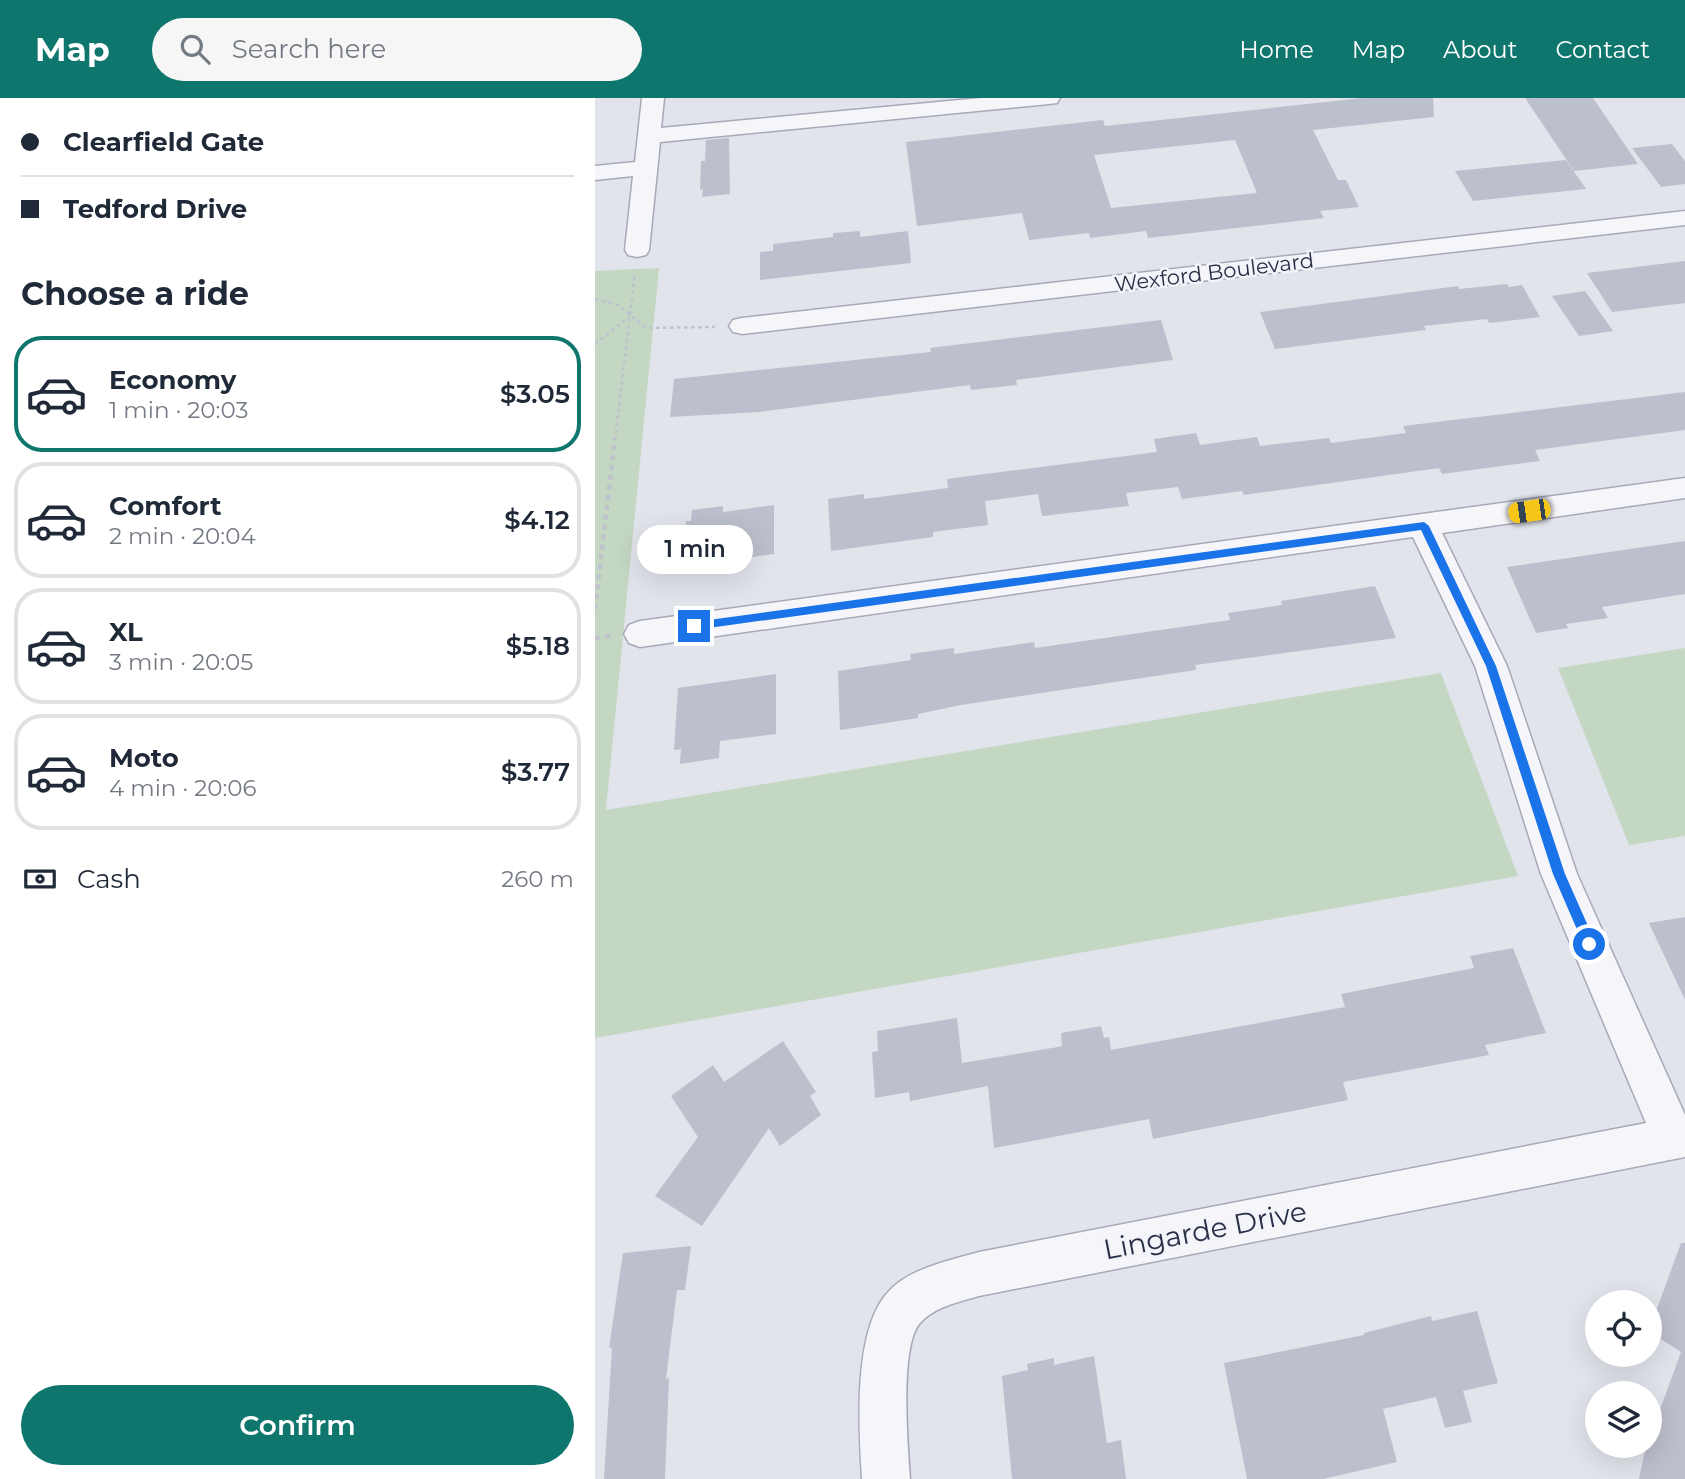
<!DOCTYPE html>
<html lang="en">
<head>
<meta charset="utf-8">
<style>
	:root { --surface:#fff; --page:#f6f6f7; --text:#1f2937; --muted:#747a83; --line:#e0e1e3; --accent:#0f766e }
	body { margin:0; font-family:Montserrat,sans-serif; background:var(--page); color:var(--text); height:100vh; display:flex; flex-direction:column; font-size:26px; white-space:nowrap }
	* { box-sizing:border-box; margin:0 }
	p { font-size:23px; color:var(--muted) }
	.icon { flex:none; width:38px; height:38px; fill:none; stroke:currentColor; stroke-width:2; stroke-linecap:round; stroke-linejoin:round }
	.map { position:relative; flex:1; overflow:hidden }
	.panel { display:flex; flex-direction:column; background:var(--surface); width:595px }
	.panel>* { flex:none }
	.banner { display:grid; align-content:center; height:154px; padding:0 21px; background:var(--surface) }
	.controls { position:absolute; left:990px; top:1192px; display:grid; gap:14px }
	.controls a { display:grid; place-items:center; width:77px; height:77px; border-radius:50%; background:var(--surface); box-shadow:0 7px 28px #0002; font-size:35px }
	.end { position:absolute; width:32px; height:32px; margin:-16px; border:9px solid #1a73e8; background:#fff; box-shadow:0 0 0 4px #fff }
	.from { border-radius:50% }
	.bubble { position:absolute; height:49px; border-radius:24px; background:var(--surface); box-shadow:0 7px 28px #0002; font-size:23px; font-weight:600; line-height:49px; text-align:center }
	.car { position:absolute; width:21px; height:42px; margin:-21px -10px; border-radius:9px; box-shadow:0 0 5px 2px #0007; background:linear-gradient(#f5c518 24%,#345 0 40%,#f5c518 0 76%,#345 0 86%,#f5c518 0) }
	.banner b { display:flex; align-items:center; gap:24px; height:66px; font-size:26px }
	.banner b+b { border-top:2px solid var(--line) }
	.banner i { width:18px; height:18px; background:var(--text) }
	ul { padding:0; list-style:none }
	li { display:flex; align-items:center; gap:21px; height:116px; margin:0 14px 10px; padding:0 7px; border:4px solid var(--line); border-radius:28px }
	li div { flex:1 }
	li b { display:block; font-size:26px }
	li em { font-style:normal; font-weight:600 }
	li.on { border-color:var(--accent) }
	li>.icon { width:63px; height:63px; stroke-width:1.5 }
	h2 { padding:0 21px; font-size:32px; line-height:84px }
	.pay { display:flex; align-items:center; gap:18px; height:77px; padding:0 21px; font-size:26px }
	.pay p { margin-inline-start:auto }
	.cta { display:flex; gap:14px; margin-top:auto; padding:14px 21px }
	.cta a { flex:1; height:80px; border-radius:42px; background:var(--accent); color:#fff; font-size:28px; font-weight:600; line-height:80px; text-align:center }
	header { display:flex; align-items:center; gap:42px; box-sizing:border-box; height:98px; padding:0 35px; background:var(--accent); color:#fff }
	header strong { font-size:33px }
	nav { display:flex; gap:38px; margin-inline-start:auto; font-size:24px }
	.search { width:490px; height:63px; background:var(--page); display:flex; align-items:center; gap:18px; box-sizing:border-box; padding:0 24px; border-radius:38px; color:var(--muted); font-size:26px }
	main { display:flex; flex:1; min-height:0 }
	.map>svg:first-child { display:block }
	.green { fill:#c4d7c3 }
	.building { fill:#bcbfcc; fill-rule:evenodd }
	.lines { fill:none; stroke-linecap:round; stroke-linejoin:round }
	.minor-casing { stroke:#a6aab7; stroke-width:3 }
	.path-far1 { stroke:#c0c2cb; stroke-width:2.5; stroke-dasharray:3.5 3.5; stroke-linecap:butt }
	.path { stroke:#c0c2cb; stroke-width:4.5; stroke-dasharray:5 5; stroke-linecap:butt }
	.minor { fill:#f6f6fa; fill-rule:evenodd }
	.route { fill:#1a73e8 }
	.labels { text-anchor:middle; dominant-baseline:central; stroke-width:5; stroke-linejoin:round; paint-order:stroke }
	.far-street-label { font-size:21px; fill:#282e46; stroke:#f2f4f9 }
	.near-street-label { font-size:28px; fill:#282e46; stroke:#f2f4f9 }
</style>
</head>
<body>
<header>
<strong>Map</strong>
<div class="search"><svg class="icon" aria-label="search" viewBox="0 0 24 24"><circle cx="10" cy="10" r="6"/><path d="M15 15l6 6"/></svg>Search here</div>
<nav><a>Home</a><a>Map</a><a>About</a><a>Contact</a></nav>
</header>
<main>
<section class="panel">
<div class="banner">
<b><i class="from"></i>Clearfield Gate</b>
<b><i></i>Tedford Drive</b>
</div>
<h2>Choose a ride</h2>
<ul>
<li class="on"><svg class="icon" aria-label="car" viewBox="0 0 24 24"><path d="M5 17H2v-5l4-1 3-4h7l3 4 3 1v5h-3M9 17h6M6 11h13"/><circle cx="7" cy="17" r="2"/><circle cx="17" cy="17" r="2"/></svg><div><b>Economy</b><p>1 min · 20:03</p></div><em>$3.05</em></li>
<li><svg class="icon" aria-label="car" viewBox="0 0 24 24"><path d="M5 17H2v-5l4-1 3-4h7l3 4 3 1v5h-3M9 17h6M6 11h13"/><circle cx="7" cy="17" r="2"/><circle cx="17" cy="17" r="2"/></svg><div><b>Comfort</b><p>2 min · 20:04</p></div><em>$4.12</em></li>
<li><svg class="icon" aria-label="car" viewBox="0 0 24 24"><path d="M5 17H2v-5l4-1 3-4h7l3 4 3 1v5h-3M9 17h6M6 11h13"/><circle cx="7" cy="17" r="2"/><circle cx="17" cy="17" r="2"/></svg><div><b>XL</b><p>3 min · 20:05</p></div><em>$5.18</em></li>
<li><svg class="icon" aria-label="car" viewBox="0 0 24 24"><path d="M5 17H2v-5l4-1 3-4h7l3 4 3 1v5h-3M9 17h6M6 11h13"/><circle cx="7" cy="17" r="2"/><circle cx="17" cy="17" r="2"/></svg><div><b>Moto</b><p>4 min · 20:06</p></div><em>$3.77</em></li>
</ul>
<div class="pay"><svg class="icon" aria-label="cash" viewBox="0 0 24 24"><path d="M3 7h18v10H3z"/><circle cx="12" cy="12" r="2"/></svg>Cash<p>260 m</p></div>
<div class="cta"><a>Confirm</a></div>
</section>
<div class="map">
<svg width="1090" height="1381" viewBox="0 0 1090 1381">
	<rect width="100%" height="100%" fill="#e2e4ec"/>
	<path class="green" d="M64,170L11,712L846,575L923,778L0,940V173Z
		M1090,550V738L1034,747L963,570Z"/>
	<path class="building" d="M768,0H838L839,19L718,32L743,82H751L764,109L725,113L729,120L553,140L551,133L495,140L494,135L434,142L427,115L322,128L311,44L508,22L510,28ZM640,42L662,95L516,110L499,57Z
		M930,0H998L1043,66L979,73Z
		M134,40L135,96L107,99L108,91L105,92L106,63H110L111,42Z
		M1077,46L1090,63V86L1066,89L1037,50Z
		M971,62L991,91L878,103L860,73Z
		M265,133V139L313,133L316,165L165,182V154L178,153V146L238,139V135Z
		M1090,163V205L1017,214L992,175Z
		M912,186L914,189L927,187L945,219L894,225L892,221L829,228L831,232L680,251L665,214L863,188L864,191Z
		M990,193L1018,233L984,238L957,198Z
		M566,222L578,262L421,282L422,287L376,292L375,287L164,314L75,319L79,281L336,254L335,250Z
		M1090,294V332L940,352L945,363L847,376L844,370L649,397L647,393L587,401L583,389L531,395L534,408L447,418L443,396L390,403L393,427L338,434V439L236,453L233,401L269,396V401L353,390L352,381L562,354L559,341L601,335L605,347L662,339L665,348L734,340L736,345L811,335L808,328Z
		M179,407V456L128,463V468L89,473L91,423H96L97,412L128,408V414Z
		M1090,443V496L1007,509L1013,520L971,526L973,530L941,535L912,469Z
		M780,488L801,540L600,567L601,572L366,607L323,616V620L245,632L243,573L316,562L315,556L359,550V556L439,544L440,550L635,522L633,515L687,507L686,503Z
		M181,576V636L125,643L124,660L85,666L86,651L79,652L83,590Z
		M1090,819V902L1054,825Z
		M918,850L951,935L890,947L894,957L748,984L753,1002L558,1041L554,1021L399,1050L393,988L315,1003L314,994L280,1000L277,954L283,953L282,933L362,920L367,965L463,949L467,948L466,935L506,928L509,940L514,939L516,952L750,909L746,896L879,870L875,858Z
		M188,943L221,994L215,998L226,1017L185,1048L174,1030L107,1128L60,1098L103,1039L76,998L118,967L129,984Z
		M1086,1145H1090V1381H1044L1049,1357L1052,1348H1055V1339L1086,1254L1055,1234V1230Z
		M96,1148L90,1192H82L71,1281L74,1280L70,1381H9L17,1250H14L28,1155Z
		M882,1213L903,1285L868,1293L877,1324L850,1330L841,1299L788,1311L802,1364L728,1381H652L629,1265L769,1237V1235L836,1218L837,1223Z
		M499,1258L512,1345L526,1342L531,1381H417L407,1278L433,1272L432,1266L459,1260V1267Z"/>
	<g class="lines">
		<defs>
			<path id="minor" d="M47,0H69L66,30L386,0H465L462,5L454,6L65,44L54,152L51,157L42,159L33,157L30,152L38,78L0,82V68L40,64Z
				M1090,113V127L147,236L138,234L134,228L138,222L147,220Z
				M1090,380V400L847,435L912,568L982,776L1090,1017V1059L384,1198C364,1204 339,1209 325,1225C304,1249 313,1348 315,1381H267C264,1332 257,1229 295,1192C316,1170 356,1162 384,1154L1051,1025L946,776L880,568L818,439L45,549L34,545L29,536L34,527L45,523Z"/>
		</defs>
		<use href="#minor" class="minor-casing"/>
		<path class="path-far1" d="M0,201L23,207L51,230L120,229
			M0,246L34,219
			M20,342L40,175"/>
		<path class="path" d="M0,511L20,340
			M0,540L16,538"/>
		<use href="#minor" class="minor"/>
	</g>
	<path class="route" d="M829,424L834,428L901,568L970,776L1001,846L999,850H990L958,776L891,568L826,432L99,532L94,528L99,524Z"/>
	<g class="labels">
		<g class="far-street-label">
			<text transform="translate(619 174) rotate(-7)">Wexford Boulevard</text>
		</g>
		<g class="near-street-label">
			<text transform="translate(610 1132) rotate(-11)">Lingarde Drive</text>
		</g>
	</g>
</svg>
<div class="controls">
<a><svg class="icon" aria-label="locate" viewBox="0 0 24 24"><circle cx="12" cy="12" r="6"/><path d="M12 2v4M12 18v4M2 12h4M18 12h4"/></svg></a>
<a><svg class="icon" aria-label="layers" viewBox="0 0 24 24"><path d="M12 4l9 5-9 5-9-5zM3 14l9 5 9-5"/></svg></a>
</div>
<i class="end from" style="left:994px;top:846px"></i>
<i class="end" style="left:99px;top:528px"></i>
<div class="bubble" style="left:42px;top:427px;width:116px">1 min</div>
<i class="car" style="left:934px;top:413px;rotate:262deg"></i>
</div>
</main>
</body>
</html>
